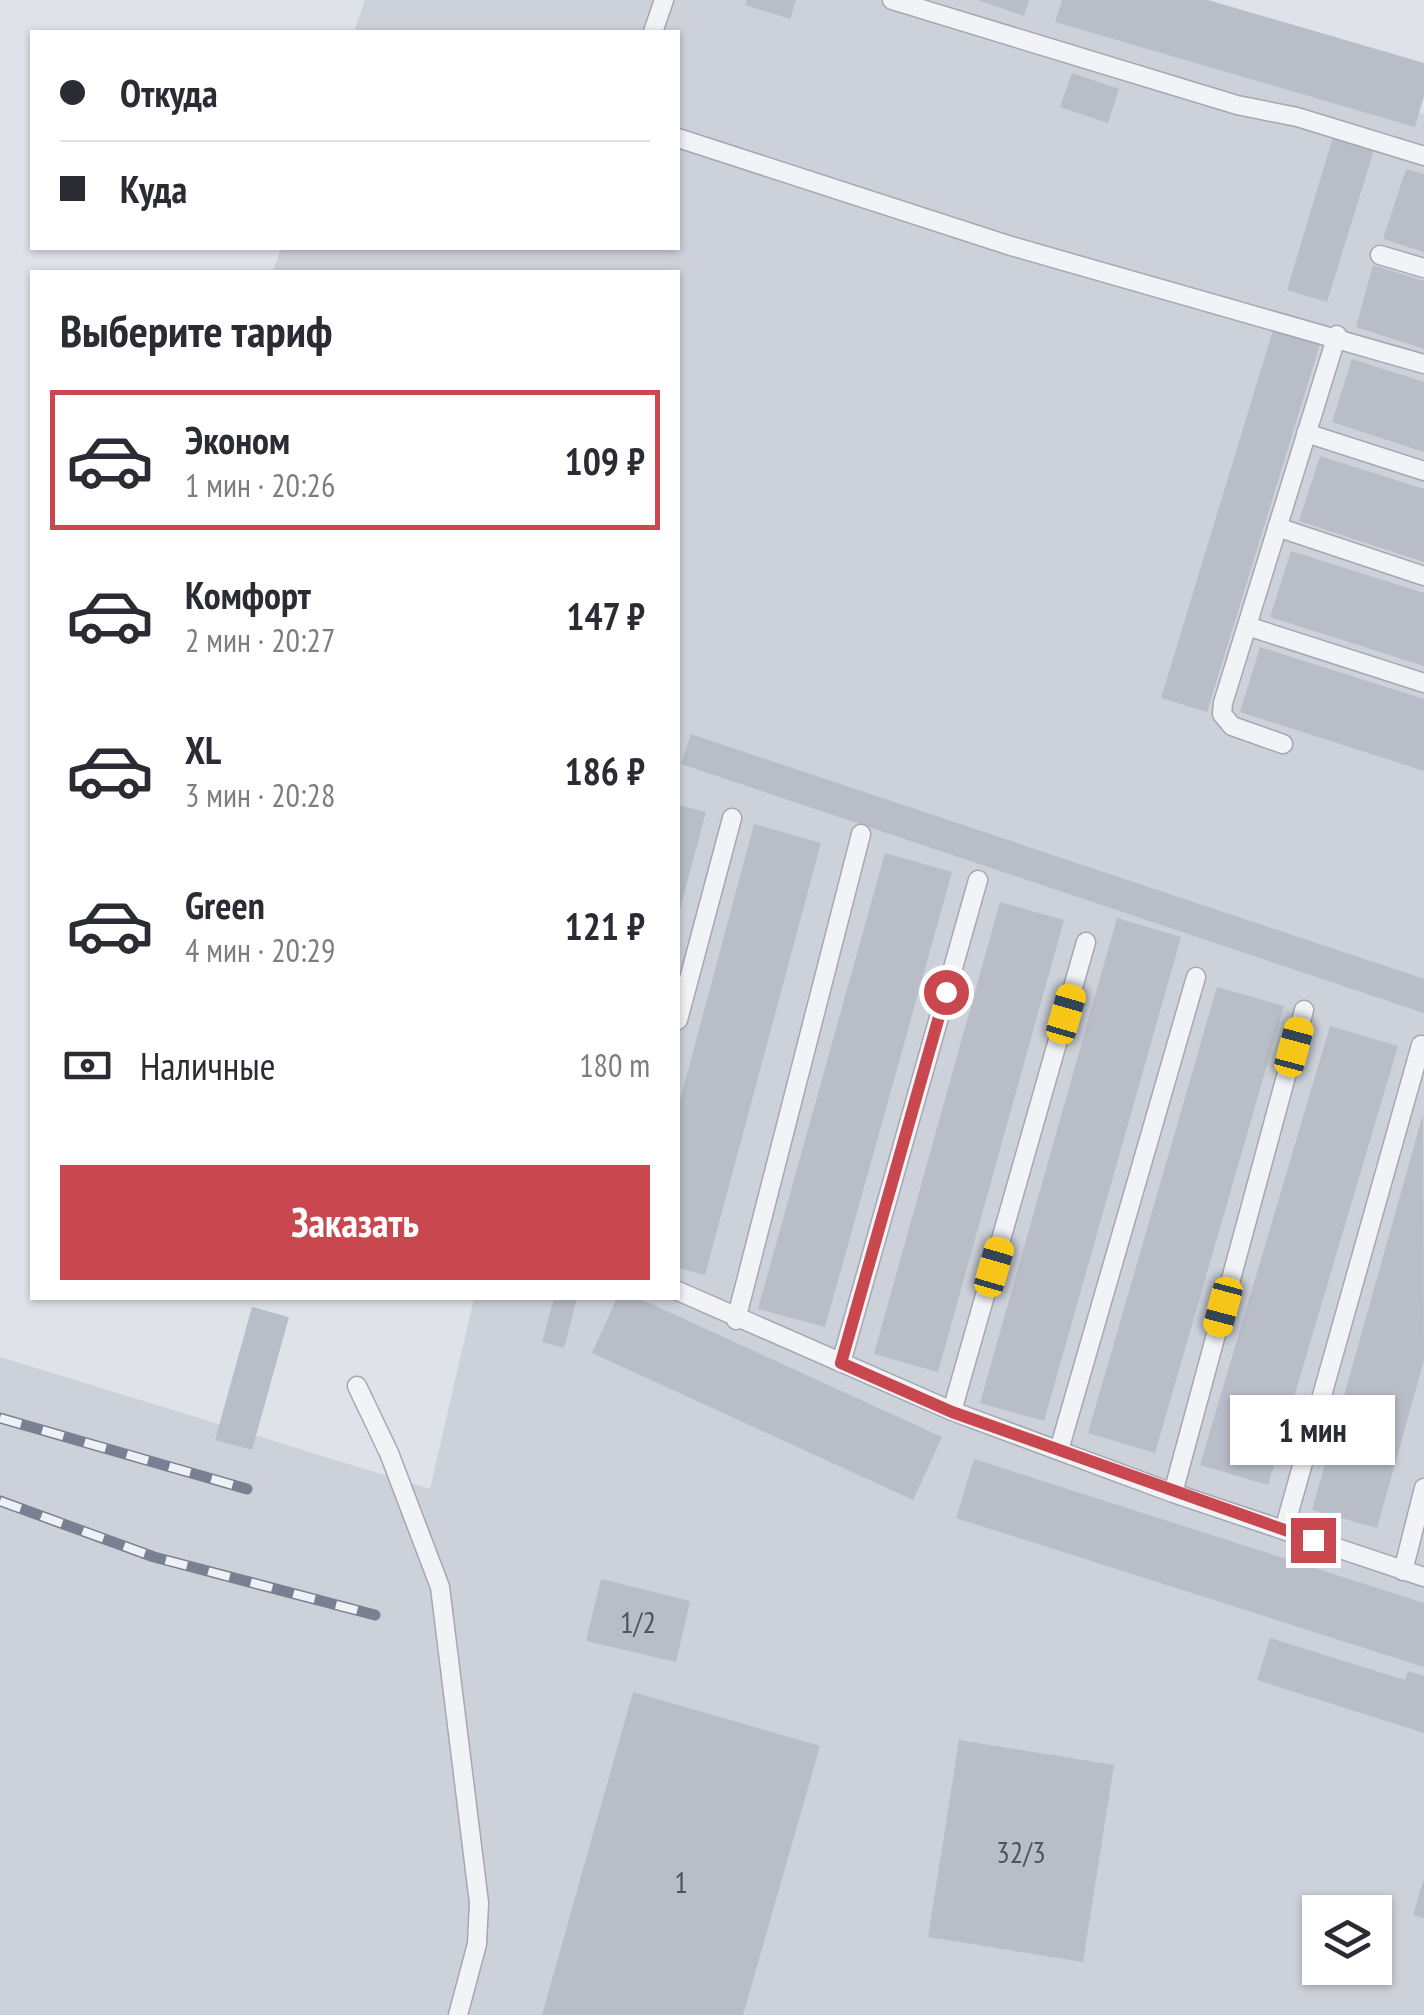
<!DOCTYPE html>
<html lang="ru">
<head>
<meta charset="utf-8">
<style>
	:root { --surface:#fff; --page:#f2f2f3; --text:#2b2b33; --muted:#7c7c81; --line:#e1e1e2; --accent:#c9484f }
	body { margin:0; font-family:"PT Sans Narrow",sans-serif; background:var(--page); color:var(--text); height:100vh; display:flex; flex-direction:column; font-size:38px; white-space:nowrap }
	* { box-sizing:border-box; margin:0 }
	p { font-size:32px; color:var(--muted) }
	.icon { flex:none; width:55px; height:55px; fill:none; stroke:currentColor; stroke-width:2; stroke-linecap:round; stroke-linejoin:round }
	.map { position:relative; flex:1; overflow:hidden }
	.sheet { position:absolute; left:30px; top:270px; width:650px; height:1030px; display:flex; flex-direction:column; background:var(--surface); border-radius:0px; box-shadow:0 2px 8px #0004 }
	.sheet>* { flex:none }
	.top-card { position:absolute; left:30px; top:30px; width:650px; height:220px; border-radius:0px; box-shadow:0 2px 8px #0004; display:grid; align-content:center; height:220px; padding:0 30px; background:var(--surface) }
	.controls { position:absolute; left:1302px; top:1895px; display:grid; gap:20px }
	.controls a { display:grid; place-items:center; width:90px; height:90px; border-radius:0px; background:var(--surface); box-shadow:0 2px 8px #0004; font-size:50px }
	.end { position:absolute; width:45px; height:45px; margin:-22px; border:12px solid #c9484f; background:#fff; box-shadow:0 0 0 5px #fff }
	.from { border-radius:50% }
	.bubble { position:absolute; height:70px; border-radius:0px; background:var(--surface); box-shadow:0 2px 8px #0004; font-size:32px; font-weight:700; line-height:70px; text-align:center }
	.car { position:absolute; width:30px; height:60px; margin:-30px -15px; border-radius:12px; box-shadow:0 0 8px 2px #0007; background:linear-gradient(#f5c518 24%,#345 0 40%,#f5c518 0 76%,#345 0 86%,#f5c518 0) }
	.top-card b { display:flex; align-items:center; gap:35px; height:95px; font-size:38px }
	.top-card b+b { border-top:2px solid var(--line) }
	.top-card i { width:25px; height:25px; background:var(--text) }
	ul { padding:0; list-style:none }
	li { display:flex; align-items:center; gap:30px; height:140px; margin:0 20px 15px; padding:0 10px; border:5px solid transparent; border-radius:0px }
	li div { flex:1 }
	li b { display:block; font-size:38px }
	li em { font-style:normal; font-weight:700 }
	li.on { border-color:var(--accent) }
	li>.icon { width:90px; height:90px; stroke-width:1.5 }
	h2 { padding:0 30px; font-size:45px; line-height:120px }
	.pay { display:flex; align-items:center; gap:25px; height:110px; padding:0 30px; font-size:38px }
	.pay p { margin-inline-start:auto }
	.action { display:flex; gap:20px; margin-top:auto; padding:20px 30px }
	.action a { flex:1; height:115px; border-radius:0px; background:var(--accent); color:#fff; font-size:40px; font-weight:700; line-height:115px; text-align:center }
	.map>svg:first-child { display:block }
	.built { fill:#cdd1da; fill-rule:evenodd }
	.building { fill:#b9bdc7 }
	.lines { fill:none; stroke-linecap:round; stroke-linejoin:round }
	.service-casing { stroke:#a5a8b2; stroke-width:21 }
	.service { stroke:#f2f3f6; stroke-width:18 }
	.rail-casing { stroke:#798091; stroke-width:11 }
	.rail { stroke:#eef1f5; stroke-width:8; stroke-dasharray:22; stroke-linecap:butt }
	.route { stroke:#c9484f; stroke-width:12 }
	.labels { text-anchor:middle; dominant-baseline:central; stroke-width:9; stroke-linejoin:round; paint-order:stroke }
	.number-label { font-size:30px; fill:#4d5260 }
</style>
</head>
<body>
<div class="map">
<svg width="1424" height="2015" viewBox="0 0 1424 2015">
	<rect width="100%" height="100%" fill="#dfe2e8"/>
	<path class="built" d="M365,0H1092L1424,114V2015H0V1357L430,1489L474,1298H678V272H273L281,248H678V32H354ZM1320,1912H1375V1968H1320Z"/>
	<path class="building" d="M747,0H796L790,19L745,5Z
		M978,0H1029L1024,16Z
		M1062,0H1208L1424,63V96L1415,127L1055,22Z
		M1072,73L1119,89L1108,123L1060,107Z
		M1333,137L1374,150L1327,302L1287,290Z
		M1406,169L1424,174V252L1383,239Z
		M1373,265L1424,281V349L1356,327Z
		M1274,327L1321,341L1207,712L1161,698Z
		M1352,359L1424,382V452L1332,422Z
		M1320,456L1424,489V562L1299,521Z
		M1291,551L1424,593V666L1270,617Z
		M1260,647L1424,699V771L1240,712Z
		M691,734L1424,979V1013L681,764Z
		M678,805L706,812L679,913H678Z
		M754,824L821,843L705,1275L678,1268V1108Z
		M885,853L952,872L825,1327L758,1309Z
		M1000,902L1064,920L938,1372L874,1354Z
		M1117,918L1181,937L1044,1421L980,1403Z
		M1217,987L1284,1006L1155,1453L1088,1433Z
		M1330,1026L1398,1046L1268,1485L1200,1465Z
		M1423,1114L1424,1360L1377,1528L1312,1510Z
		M554,1298H577L564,1348L542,1342Z
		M617,1298H638L942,1437L913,1500L592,1353Z
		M252,1307L289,1317L252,1450L215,1440Z
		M974,1459L1424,1603V1667L956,1518Z
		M601,1579L690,1601L676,1662L586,1641Z
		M1270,1638L1405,1680L1408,1671L1424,1676V1733L1257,1680Z
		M633,1692L820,1746L743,2015H542Z
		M959,1740L1114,1765L1083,1962L928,1937Z
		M1423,1881H1424V1918L1413,1915Z"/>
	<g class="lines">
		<defs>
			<path id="service" d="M892,0L1237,105L1297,117L1424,156
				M653,32L664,0
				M678,138L1011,246L1424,364
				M1380,255L1424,268
				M1306,433L1424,471
				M1277,527L1424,576
				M1247,626L1424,683
				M1283,744L1232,726L1222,714L1223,703L1337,335
				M678,1020L732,818
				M678,1291L952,1411L1173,1493L1424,1577
				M736,1320L861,834
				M841,1363L978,880
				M357,1386L389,1453L440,1587L479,1903L477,1944L458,2015
				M952,1411L1086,942
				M1059,1450L1196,977
				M1173,1493L1304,1010
				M1284,1530L1421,1045
				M1403,1571L1424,1488"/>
		</defs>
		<use href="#service" class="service-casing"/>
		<use href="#service" class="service"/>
		<defs>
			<path id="rail" d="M0,1418L247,1489
				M0,1501L154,1557L375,1615"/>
		</defs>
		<use href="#rail" class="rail-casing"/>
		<use href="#rail" class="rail"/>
	</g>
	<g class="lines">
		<path class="route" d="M946,992L841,1363L952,1412L1313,1540"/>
	</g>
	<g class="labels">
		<g class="number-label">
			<text x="638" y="1621">1/2</text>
			<text x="1021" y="1851">32/3</text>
			<text x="681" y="1881">1</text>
		</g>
	</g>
</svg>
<div class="controls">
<a><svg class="icon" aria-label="layers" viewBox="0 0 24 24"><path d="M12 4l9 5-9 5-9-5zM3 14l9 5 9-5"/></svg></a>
</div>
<i class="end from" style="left:946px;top:992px"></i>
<i class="end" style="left:1313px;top:1540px"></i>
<div class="bubble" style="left:1230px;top:1395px;width:165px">1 мин</div>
<i class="car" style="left:1066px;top:1014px;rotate:16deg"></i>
<i class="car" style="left:1294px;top:1047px;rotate:15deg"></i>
<i class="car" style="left:994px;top:1267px;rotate:16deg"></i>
<i class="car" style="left:1223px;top:1307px;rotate:195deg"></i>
<div class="top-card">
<b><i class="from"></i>Откуда</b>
<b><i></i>Куда</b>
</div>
<section class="sheet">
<h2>Выберите тариф</h2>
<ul>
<li class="on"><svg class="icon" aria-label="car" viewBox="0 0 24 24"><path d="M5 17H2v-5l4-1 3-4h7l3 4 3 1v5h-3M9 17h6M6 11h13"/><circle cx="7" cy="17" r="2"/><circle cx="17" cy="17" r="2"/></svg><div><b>Эконом</b><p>1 мин · 20:26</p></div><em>109 ₽</em></li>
<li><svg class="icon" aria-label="car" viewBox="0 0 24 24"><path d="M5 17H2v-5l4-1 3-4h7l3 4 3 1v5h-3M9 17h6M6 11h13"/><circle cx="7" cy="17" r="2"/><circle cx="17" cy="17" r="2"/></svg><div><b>Комфорт</b><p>2 мин · 20:27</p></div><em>147 ₽</em></li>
<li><svg class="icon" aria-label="car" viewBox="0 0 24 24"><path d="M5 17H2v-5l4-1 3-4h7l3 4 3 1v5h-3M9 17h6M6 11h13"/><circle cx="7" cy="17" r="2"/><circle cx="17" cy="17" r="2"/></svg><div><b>XL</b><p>3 мин · 20:28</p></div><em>186 ₽</em></li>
<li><svg class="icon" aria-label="car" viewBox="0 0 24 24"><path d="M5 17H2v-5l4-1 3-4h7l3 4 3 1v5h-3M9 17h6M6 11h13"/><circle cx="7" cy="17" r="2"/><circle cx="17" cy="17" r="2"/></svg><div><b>Green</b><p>4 мин · 20:29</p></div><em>121 ₽</em></li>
</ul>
<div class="pay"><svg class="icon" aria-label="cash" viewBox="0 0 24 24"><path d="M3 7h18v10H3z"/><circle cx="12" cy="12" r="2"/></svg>Наличные<p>180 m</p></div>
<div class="action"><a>Заказать</a></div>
</section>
</div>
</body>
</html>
